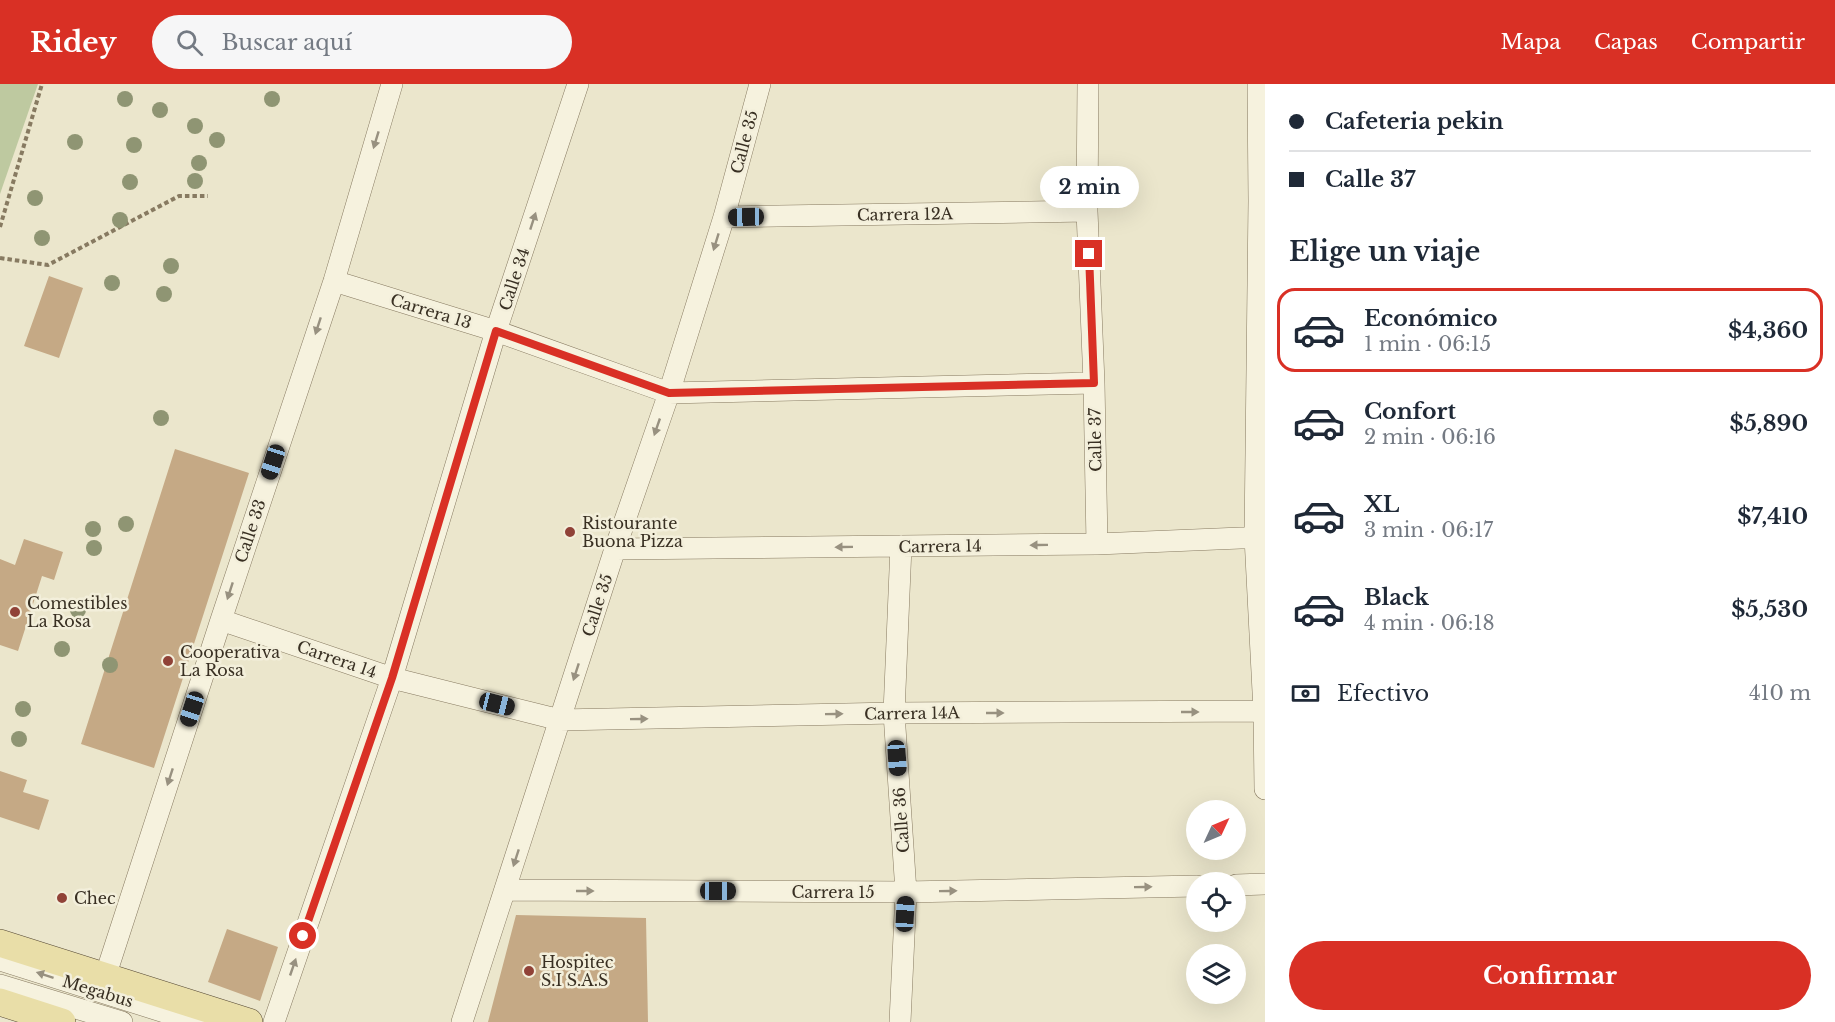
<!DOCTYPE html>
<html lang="es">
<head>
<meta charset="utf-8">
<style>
	:root { --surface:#fff; --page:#f6f6f7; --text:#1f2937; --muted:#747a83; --line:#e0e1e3; --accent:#d93025 }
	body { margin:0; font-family:"Libre Baskerville",serif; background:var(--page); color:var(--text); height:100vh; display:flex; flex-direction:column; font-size:22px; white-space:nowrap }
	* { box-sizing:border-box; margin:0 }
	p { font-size:20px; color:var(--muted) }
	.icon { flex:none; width:33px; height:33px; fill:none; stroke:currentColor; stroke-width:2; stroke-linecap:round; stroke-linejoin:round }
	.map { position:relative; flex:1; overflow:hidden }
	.panel { display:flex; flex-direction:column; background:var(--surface); width:570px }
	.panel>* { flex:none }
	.banner { display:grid; align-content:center; height:132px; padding:0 24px; background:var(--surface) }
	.needle { width:39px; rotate:46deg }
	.fabs { position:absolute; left:1186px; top:716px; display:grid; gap:12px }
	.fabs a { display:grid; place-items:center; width:60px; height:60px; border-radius:50%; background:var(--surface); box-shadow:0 6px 24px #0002; font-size:30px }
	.end { position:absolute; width:27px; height:27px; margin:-14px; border:8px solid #d93025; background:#fff; box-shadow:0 0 0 3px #fff }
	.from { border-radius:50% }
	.bubble { position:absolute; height:42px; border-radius:21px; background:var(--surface); box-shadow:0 6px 24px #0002; font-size:20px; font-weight:700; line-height:42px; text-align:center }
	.car { position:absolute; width:18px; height:36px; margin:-18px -9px; border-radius:8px; box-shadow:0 0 4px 2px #0007; background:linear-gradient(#222 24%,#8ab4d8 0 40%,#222 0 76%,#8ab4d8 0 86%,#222 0) }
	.banner b { display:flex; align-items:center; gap:21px; height:57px; font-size:22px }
	.banner b+b { border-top:2px solid var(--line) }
	.banner i { width:15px; height:15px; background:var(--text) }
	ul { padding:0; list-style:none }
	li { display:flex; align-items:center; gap:18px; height:84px; margin:0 12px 9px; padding:0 12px; border:3px solid transparent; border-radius:18px }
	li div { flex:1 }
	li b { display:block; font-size:22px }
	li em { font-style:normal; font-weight:700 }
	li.on { border-color:var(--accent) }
	li>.icon { width:54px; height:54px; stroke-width:1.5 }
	h2 { padding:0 24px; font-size:27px; line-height:72px }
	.pay { display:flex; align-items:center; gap:15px; height:66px; padding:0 24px; font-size:22px }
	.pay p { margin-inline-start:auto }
	.primary-button { display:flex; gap:12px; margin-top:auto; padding:12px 24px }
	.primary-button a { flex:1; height:69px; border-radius:36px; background:var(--accent); color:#fff; font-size:24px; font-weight:700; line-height:69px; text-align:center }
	header { display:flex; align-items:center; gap:36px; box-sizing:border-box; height:84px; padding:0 30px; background:var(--accent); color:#fff }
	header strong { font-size:28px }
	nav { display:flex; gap:33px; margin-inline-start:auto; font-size:21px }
	.search { width:420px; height:54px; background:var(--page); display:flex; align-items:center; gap:15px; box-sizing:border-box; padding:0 21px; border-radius:33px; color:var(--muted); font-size:22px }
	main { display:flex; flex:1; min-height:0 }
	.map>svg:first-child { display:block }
	.green { fill:#bec9a0 }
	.building { fill:#c5a985 }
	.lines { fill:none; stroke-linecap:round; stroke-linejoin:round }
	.minor-casing { stroke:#877a61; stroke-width:22 }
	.major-casing { stroke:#554834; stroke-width:28 }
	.path { stroke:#877a61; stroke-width:4; stroke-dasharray:4.5 3; stroke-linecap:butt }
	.minor { stroke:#f6f2de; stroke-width:21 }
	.major { stroke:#e9dea8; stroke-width:27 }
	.tree { fill:#8f9573 }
	.oneway { fill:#989180 }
	.route { stroke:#d93025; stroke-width:8 }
	.poi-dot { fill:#904237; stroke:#f3efdb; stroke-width:2 }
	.labels { text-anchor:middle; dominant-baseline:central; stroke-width:5; stroke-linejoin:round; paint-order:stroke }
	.street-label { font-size:16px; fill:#393023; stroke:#f3efdb }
	.poi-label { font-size:16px; fill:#393023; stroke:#f3efdb; text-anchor:start }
</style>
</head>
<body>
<header>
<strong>Ridey</strong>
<div class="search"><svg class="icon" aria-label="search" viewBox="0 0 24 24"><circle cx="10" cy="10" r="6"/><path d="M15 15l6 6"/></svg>Buscar aquí</div>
<nav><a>Mapa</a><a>Capas</a><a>Compartir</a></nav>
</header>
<main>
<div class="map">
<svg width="1265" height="938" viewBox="0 0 1265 938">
	<rect width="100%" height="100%" fill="#ebe6cc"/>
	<path class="green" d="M0,0H38L0,110Z"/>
	<path class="building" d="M49,192L83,204L59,274L24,262Z
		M175,365L249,389L154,684L81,660Z
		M24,455L63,468L54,496L42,492L18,567L0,561V475L15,481Z
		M0,687L27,696L23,708L49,716L39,746L0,733Z
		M516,831L646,834L648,938H488Z
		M227,845L278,863L260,917L208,898Z"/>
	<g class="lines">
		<defs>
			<path id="minor" d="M1088,0L1087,127L1094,299L1097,460
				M1258,0L1259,117L1255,453L1264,627L1265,705
				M724,133L1087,127
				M334,197L496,247L669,309L1094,299
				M615,465L1097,460L1265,453
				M221,536L392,594L560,636L894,629L1264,627
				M1236,801L1265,800
				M506,806L906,808L1197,802
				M0,876L196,938
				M105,893L221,536L334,197L392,0
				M0,901L122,938
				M274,938L392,594L496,247L578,0
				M462,938L615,465L669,309L724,133L760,0
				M900,938L906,808L894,629L901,462"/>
			<path id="major" d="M0,859L249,938
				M0,918L62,938"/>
		</defs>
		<use href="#minor" class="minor-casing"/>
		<use href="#major" class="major-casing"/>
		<path class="path" d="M0,143L42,0
			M0,174L48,181L179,112H208"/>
		<use href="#minor" class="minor"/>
		<use href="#major" class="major"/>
	</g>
	<g class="tree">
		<circle cx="125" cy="15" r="8"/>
		<circle cx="272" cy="15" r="8"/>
		<circle cx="160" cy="26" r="8"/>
		<circle cx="195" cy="42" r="8"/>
		<circle cx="217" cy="56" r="8"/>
		<circle cx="75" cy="58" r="8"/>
		<circle cx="134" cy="61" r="8"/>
		<circle cx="199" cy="79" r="8"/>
		<circle cx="195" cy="97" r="8"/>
		<circle cx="130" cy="98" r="8"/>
		<circle cx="35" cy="114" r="8"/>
		<circle cx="120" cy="136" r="8"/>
		<circle cx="42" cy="154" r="8"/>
		<circle cx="171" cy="182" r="8"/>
		<circle cx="112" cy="199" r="8"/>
		<circle cx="164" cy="210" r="8"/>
		<circle cx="161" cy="334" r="8"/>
		<circle cx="126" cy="440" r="8"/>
		<circle cx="93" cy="445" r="8"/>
		<circle cx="94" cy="464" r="8"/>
		<circle cx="78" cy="526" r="8"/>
		<circle cx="62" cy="565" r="8"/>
		<circle cx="110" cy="581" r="8"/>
		<circle cx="23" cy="625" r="8"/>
		<circle cx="19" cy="655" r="8"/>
	</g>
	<defs><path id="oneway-solid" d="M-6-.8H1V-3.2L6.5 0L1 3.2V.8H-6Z" transform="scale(1.5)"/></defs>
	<g class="oneway">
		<use href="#oneway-solid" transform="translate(376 56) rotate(107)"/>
		<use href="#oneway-solid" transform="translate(533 137) rotate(-72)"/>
		<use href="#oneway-solid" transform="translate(716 158) rotate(107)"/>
		<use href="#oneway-solid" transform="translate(318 242) rotate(108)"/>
		<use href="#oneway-solid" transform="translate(657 343) rotate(109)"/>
		<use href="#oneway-solid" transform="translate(1039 461) rotate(179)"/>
		<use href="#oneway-solid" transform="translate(844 463) rotate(179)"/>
		<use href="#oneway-solid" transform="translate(230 507) rotate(108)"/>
		<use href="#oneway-solid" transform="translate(576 588) rotate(108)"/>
		<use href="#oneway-solid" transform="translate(1190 628)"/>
		<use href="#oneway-solid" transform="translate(995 629)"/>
		<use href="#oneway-solid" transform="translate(834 630) rotate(-1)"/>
		<use href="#oneway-solid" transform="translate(639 635) rotate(-1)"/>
		<use href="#oneway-solid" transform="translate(170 693) rotate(108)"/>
		<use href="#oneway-solid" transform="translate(516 774) rotate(108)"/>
		<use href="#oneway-solid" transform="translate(1143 803) rotate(-1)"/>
		<use href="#oneway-solid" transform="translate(585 807)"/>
		<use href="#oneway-solid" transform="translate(948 807) rotate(-1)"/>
		<use href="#oneway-solid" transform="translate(293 883) rotate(-71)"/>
		<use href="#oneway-solid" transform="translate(45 891) rotate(-162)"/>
	</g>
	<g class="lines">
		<path class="route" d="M303,852L392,594L496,247L669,309L1094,299L1089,170"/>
	</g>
	<g class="poi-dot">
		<circle cx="570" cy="448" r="6"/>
		<circle cx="15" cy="528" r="6"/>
		<circle cx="168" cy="577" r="6"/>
		<circle cx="62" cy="814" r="6"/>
		<circle cx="529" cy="887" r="6"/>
	</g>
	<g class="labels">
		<g class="street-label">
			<text transform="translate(744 58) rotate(-75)">Calle 35</text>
			<text transform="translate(905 130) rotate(-1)">Carrera 12A</text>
			<text transform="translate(514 195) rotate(-72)">Calle 34</text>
			<text transform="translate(431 227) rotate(17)">Carrera 13</text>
			<text transform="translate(1095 356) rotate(-91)">Calle 37</text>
			<text transform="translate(250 447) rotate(-72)">Calle 33</text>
			<text transform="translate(940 462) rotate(-1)">Carrera 14</text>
			<text transform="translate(597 521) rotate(-72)">Calle 35</text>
			<text transform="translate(337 575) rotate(19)">Carrera 14</text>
			<text transform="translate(912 629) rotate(-1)">Carrera 14A</text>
			<text transform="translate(901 736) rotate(-94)">Calle 36</text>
			<text x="833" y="808">Carrera 15</text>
			<text transform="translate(98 907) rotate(17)">Megabus</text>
		</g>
		<g class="poi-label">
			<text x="582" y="439">Ristourante<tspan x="582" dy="18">Buona Pizza</tspan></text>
			<text x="27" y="519">Comestibles<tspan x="27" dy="18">La Rosa</tspan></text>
			<text x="180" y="568">Cooperativa<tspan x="180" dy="18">La Rosa</tspan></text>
			<text x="74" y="814">Chec</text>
			<text x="541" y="878">Hospitec<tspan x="541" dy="18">S.I S.A.S</tspan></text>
		</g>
	</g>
</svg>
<div class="fabs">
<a><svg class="needle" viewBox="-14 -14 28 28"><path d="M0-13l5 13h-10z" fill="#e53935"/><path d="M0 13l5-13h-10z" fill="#747a83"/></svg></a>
<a><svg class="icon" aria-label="locate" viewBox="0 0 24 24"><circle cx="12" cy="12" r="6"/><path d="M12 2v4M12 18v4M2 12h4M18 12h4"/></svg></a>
<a><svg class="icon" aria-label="layers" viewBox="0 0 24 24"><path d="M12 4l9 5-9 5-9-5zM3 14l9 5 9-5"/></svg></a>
</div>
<i class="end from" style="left:303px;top:852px"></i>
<i class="end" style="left:1089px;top:170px"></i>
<div class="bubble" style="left:1040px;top:82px;width:99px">2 min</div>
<i class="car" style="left:746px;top:133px;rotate:269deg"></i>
<i class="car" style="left:273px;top:378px;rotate:198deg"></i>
<i class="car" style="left:497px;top:620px;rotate:104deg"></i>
<i class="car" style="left:192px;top:625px;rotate:198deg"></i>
<i class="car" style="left:897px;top:674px;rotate:176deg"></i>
<i class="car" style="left:718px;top:807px;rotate:90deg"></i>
<i class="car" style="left:905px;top:830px;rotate:3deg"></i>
</div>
<section class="panel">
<div class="banner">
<b><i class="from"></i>Cafeteria pekin</b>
<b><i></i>Calle 37</b>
</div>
<h2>Elige un viaje</h2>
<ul>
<li class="on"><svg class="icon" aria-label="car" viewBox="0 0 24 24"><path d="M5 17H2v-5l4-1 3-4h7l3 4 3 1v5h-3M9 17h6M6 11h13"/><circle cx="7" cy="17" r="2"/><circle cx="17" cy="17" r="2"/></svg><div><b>Económico</b><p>1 min · 06:15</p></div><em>$4,360</em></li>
<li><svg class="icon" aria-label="car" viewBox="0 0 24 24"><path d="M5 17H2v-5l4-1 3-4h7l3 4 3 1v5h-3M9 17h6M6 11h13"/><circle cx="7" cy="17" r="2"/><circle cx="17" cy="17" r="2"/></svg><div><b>Confort</b><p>2 min · 06:16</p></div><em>$5,890</em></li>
<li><svg class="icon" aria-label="car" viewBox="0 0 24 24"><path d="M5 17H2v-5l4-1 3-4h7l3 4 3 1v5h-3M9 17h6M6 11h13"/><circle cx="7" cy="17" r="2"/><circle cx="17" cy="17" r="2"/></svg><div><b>XL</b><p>3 min · 06:17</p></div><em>$7,410</em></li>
<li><svg class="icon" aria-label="car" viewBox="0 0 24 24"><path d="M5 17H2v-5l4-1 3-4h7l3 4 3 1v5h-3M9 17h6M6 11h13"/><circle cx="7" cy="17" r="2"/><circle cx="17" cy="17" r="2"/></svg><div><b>Black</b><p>4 min · 06:18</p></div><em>$5,530</em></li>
</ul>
<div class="pay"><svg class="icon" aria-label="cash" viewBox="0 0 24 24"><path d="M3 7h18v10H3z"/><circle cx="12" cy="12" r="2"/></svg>Efectivo<p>410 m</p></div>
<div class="primary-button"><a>Confirmar</a></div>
</section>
</main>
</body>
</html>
